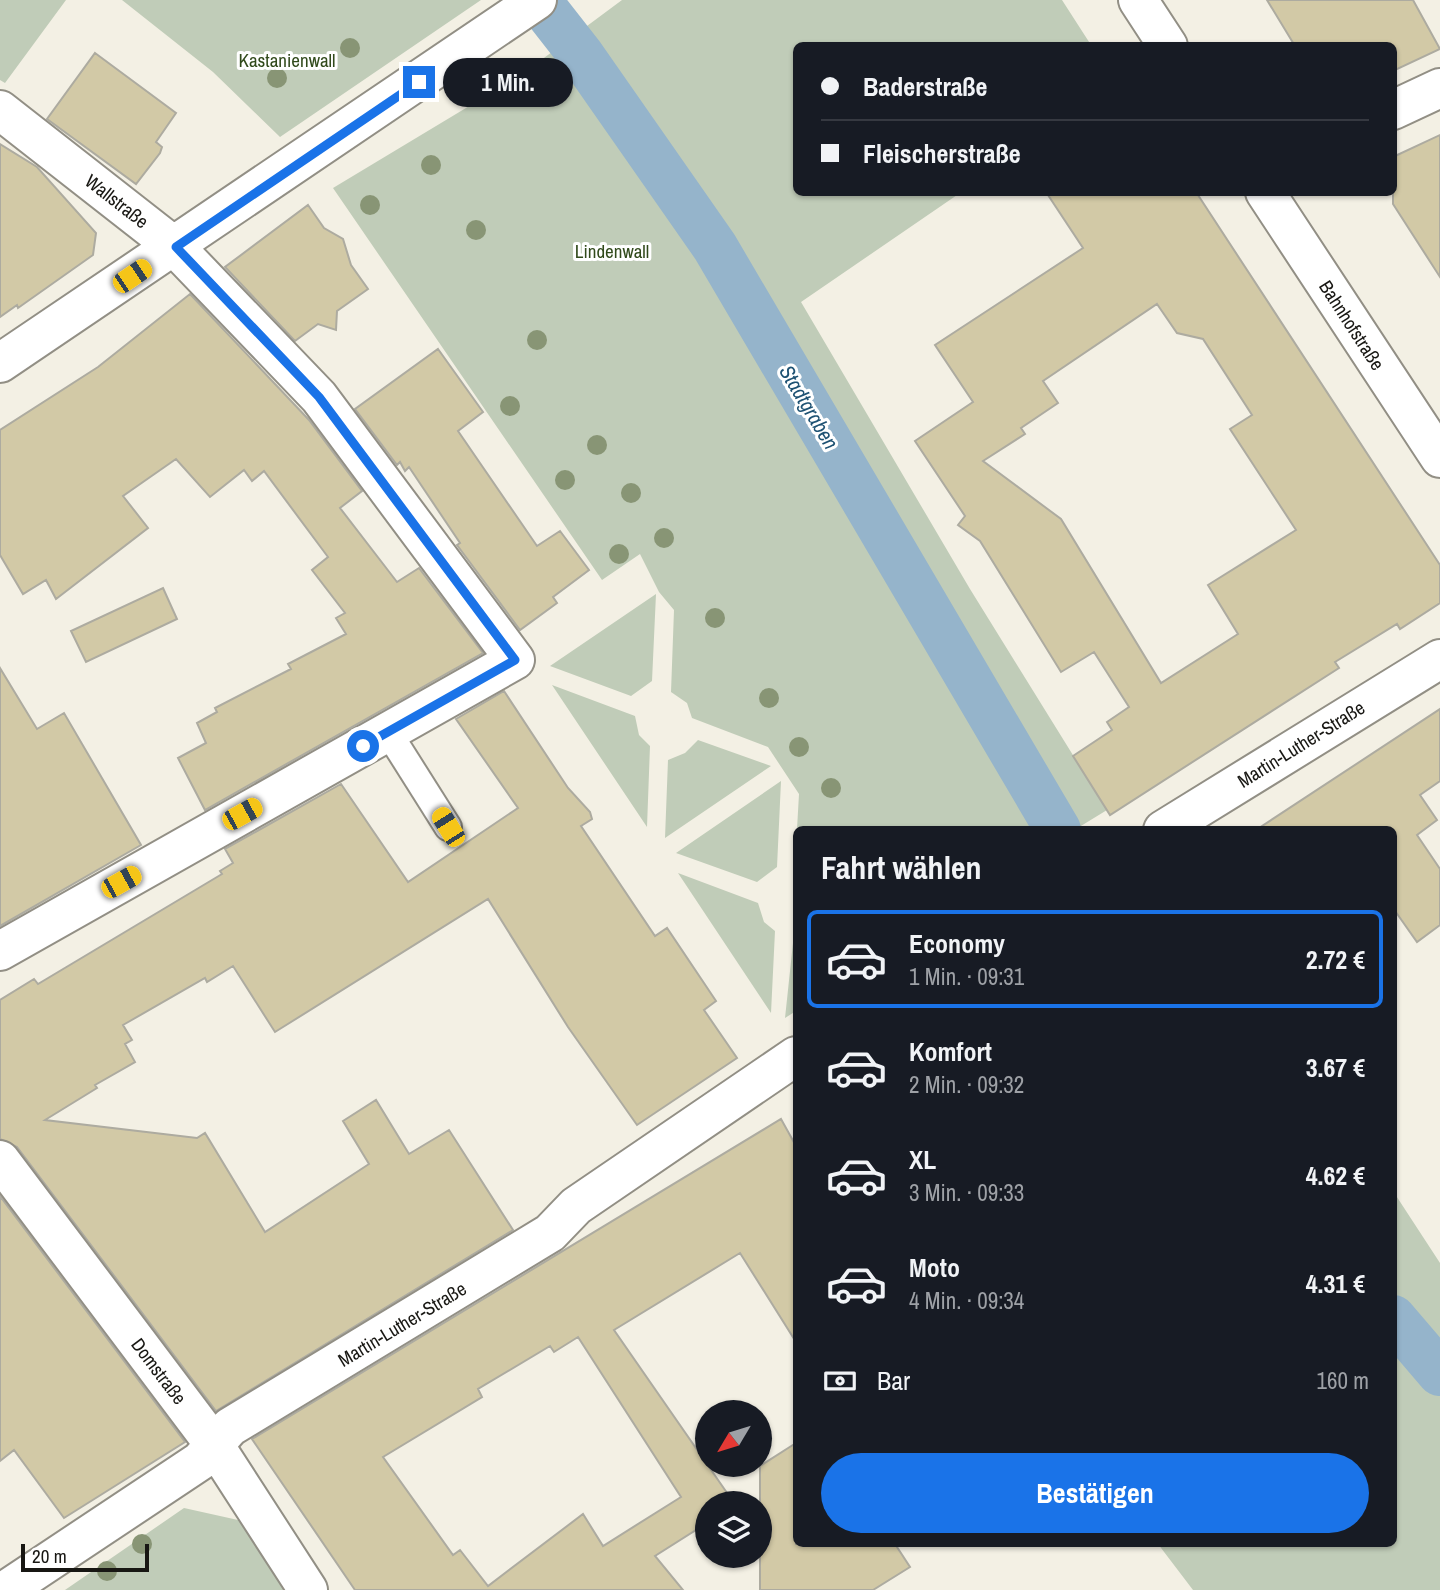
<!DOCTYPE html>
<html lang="de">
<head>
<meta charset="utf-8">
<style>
	:root { --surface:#171b24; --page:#20242c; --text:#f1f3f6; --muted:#9ea1a6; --line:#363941; --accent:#1a73e8 }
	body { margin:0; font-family:"Archivo Narrow",sans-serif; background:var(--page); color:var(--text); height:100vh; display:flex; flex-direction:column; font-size:26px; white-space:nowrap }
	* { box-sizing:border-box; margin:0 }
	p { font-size:23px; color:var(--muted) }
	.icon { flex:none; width:38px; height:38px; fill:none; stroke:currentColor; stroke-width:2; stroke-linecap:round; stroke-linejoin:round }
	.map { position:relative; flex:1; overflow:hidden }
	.panel { position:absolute; left:793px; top:826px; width:604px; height:721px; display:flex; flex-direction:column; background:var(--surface); border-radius:10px; box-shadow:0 2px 5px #0004 }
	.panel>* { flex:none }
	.guide { position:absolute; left:793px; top:42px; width:604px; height:154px; border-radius:10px; box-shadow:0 2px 5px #0004; display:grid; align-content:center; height:154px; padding:0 28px; background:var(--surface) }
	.needle { width:46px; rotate:232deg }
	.fabs { position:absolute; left:695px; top:1400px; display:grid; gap:14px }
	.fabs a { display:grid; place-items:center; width:77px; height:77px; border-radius:50%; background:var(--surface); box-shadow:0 2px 5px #0004; font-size:35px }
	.scale { position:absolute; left:21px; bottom:18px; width:128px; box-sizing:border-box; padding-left:7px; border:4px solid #181713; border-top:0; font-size:19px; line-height:24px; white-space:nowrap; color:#181713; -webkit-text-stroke:5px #fff; paint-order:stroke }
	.end { position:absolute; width:32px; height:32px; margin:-16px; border:9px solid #1a73e8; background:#fff; box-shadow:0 0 0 4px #fff }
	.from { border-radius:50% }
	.bubble { position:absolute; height:49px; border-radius:24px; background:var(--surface); box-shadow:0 2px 5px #0004; font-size:23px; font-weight:800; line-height:49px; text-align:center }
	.car { position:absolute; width:21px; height:42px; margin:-21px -10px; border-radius:9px; box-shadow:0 0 5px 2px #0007; background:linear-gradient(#f5c518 24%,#345 0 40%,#f5c518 0 76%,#345 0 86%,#f5c518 0) }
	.guide b { display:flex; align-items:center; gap:24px; height:66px; font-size:26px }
	.guide b+b { border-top:2px solid var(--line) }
	.guide i { width:18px; height:18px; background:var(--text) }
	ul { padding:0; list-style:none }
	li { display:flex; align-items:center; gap:21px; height:98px; margin:0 14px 10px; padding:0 14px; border:4px solid transparent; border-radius:10px }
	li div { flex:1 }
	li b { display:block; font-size:26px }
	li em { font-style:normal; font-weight:800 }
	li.selected { border-color:var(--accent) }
	li>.icon { width:63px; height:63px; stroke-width:1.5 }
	h2 { padding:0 28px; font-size:32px; line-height:84px }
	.pay { display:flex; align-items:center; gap:18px; height:77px; padding:0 28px; font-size:26px }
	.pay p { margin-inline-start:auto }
	.cta { display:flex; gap:14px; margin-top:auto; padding:14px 28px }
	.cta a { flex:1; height:80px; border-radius:42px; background:var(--accent); color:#fff; font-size:28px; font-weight:800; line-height:80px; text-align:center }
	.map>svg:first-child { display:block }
	.green { fill:#c0ccb8 }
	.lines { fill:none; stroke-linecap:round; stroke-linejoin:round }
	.canal { stroke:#95b4cb; stroke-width:46 }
	.building { fill:#d2c9a6; stroke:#adaba0; stroke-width:2; fill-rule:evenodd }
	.service-casing { stroke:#928f85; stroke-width:30 }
	.minor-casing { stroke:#928f85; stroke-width:42 }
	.secondary-casing { stroke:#928f85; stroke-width:42 }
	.service { stroke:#fff; stroke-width:26 }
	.minor { stroke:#fff; stroke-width:38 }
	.secondary { stroke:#fff; stroke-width:38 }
	.tree { fill:#889575 }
	.route { stroke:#1a73e8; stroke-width:9 }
	.labels { text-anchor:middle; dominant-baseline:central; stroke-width:6; stroke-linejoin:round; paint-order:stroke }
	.park-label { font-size:19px; fill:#314a1b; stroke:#fff }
	.street-label { font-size:19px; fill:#181713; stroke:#fff }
	.water-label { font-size:21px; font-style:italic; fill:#1e5273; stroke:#fff }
</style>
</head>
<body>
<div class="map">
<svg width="1440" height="1590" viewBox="0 0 1440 1590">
	<rect width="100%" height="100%" fill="#f3f0e4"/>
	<path class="green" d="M0,0H66L5,83L0,80Z
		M122,0H481L280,137L213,72Z
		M622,0H1062L1091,45L796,46V192L960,193L801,302L970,589L1107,810L1076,829H797L799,794L768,747L692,718L687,703L671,692L674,610L659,592L640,554L602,580L333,188L521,75Z
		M656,594L652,681L631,696L550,666Z
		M552,685L635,716L639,735L650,746L647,827Z
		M698,740L771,766L665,838L668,760L685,753Z
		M781,781L777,867L757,882L676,853Z
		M678,873L758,903L764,922L775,931L771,1013Z
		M796,942V1011L785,1018L793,943Z
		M1393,1191L1440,1263V1590H1193L1158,1544H1393Z
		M184,1508L247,1522L293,1590H65Z"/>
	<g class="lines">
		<path class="canal" d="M538,0L581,55L715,247L1058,830
			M1393,1318L1440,1373"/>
	</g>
	<path class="building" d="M1267,0H1413L1440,49L1393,71V46H1295Z
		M95,53L176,113L156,142L162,147L160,153L136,184L47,119Z
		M1440,135V277L1393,204V157Z
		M0,144L37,167L96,233L93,255L18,308L17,305L0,317Z
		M1046,192H1196L1440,565V603L1400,629L1397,624L1335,662L1339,668L1110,815L1073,756L1112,730L1107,722L1129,707L1094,652L1061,672L980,541L958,525L965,516L915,441L973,402L935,345L1083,248ZM1157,304L1177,333L1203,339L1252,415L1230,429L1296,530L1208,585L1238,634L1161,683L1061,519L983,461L1025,434L1021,428L1058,403L1043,381Z
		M308,205L324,228L343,239L351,265L368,289L337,311L336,330L318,324L295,341L225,267Z
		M190,294L309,420L362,491L340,508L397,582L419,568L483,653L205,810L178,758L206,743L197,723L217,712L215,708L291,669L288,664L346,634L336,618L345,613L312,570L328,557L264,471L252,481L244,470L210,497L176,459L123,496L148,528L56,599L46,580L23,594L0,555V430L98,367Z
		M438,349L483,412L458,431L537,546L560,531L589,570L553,597L557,603L520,630L457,545L460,543L409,467L405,471L400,462L397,465L355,409Z
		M163,588L177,619L86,662L71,631Z
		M0,668L37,729L64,713L141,845L0,926Z
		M504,691L568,788L590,812L592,819L581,826L655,936L667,928L716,1001L704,1010L737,1058L637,1125L568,1027L488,899L275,1032L233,966L207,982L205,978L123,1025L132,1040L125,1044L135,1062L95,1085L97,1088L45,1120L197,1138L205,1133L265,1232L369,1164L343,1121L376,1100L409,1154L449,1130L513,1230L216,1411L17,1147L0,1139V1000L34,979L38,984L222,874L220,871L233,863L225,849L341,784L408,882L518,808L456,719Z
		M1440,709V781L1420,795L1437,820L1417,835L1440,869V925L1417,942L1393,908V830H1256Z
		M781,1119L796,1146V1342L740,1253L614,1330L734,1503H707V1523L655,1556L683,1590H355L252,1439ZM578,1337L681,1497L603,1546L583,1514L488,1586L460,1550L453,1555L383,1457L482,1397L478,1389L550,1346L554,1352Z
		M0,1196L185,1442L64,1518L14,1450L0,1461Z
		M796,1443V1544H895L910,1567L873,1590H760V1466Z"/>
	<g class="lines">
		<defs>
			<path id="service" d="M388,732L448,827"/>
			<path id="minor" d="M0,110L175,247L319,397L515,660L0,951
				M1393,110L1440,88
				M0,363L537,0
				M1163,830L1440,659
				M0,1160L213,1443L308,1590
				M6,1590L200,1461L230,1427L550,1233L576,1206L796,1056"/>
			<path id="secondary" d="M1138,0L1168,46
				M1265,192L1440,458"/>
		</defs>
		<use href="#service" class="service-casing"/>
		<use href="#minor" class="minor-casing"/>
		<use href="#secondary" class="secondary-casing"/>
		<use href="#service" class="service"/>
		<use href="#minor" class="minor"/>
		<use href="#secondary" class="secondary"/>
	</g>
	<g class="tree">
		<circle cx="350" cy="48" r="10"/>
		<circle cx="277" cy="78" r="10"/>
		<circle cx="431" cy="165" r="10"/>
		<circle cx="370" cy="205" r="10"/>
		<circle cx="476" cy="230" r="10"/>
		<circle cx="537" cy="340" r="10"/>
		<circle cx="510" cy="406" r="10"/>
		<circle cx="597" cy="445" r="10"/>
		<circle cx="565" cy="480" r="10"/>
		<circle cx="631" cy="493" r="10"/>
		<circle cx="664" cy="538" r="10"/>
		<circle cx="619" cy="554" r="10"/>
		<circle cx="715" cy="618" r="10"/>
		<circle cx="769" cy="698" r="10"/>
		<circle cx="799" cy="747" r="10"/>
		<circle cx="831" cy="788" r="10"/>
		<circle cx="142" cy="1544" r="10"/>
		<circle cx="107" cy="1571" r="10"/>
	</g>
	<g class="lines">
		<path class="route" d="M363,746L515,660L319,397L176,247L419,82"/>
	</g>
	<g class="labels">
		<g class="park-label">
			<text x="287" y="60">Kastanienwall</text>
			<text x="612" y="251">Lindenwall</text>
		</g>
		<g class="street-label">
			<text transform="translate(117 201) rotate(38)">Wallstraße</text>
			<text transform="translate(1352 325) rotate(57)">Bahnhofstraße</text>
			<text transform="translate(1301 744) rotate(-32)">Martin-Luther-Straße</text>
			<text transform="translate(402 1324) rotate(-31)">Martin-Luther-Straße</text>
			<text transform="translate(159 1371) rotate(53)">Domstraße</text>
		</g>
		<g class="water-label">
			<text transform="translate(809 407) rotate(59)">Stadtgraben</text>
		</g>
	</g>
</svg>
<div class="fabs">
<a><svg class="needle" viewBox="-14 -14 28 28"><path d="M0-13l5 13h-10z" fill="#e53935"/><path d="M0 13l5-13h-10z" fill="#9ea1a6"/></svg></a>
<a><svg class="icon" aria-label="layers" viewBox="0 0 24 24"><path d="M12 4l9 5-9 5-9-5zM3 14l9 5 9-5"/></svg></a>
</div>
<div class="scale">20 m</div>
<i class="end from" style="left:363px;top:746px"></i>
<i class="end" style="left:419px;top:82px"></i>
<div class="bubble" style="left:443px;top:58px;width:130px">1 Min.</div>
<i class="car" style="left:132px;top:276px;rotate:56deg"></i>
<i class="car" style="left:242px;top:814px;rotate:61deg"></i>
<i class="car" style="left:448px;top:827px;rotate:328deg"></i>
<i class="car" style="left:121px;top:882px;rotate:61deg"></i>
<div class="guide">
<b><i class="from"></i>Baderstraße</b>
<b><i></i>Fleischerstraße</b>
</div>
<section class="panel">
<h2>Fahrt wählen</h2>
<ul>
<li class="selected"><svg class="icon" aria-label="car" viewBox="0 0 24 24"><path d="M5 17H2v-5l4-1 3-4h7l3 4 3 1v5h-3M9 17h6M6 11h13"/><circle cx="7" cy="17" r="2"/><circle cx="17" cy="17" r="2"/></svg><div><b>Economy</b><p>1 Min. · 09:31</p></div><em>2.72 €</em></li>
<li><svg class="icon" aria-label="car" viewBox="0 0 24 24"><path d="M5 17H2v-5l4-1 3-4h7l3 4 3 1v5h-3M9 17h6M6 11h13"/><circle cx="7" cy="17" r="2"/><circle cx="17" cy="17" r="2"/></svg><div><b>Komfort</b><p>2 Min. · 09:32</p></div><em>3.67 €</em></li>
<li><svg class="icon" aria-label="car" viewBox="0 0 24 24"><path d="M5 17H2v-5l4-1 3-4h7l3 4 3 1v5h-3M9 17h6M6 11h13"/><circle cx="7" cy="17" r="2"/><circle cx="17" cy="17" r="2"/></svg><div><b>XL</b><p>3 Min. · 09:33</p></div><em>4.62 €</em></li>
<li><svg class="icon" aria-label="car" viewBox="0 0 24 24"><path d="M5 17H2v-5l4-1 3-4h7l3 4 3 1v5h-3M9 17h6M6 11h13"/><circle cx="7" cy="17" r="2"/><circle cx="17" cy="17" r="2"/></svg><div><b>Moto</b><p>4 Min. · 09:34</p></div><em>4.31 €</em></li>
</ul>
<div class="pay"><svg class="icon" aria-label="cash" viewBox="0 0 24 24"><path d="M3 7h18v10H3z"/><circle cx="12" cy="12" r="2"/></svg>Bar<p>160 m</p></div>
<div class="cta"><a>Bestätigen</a></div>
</section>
</div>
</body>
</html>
